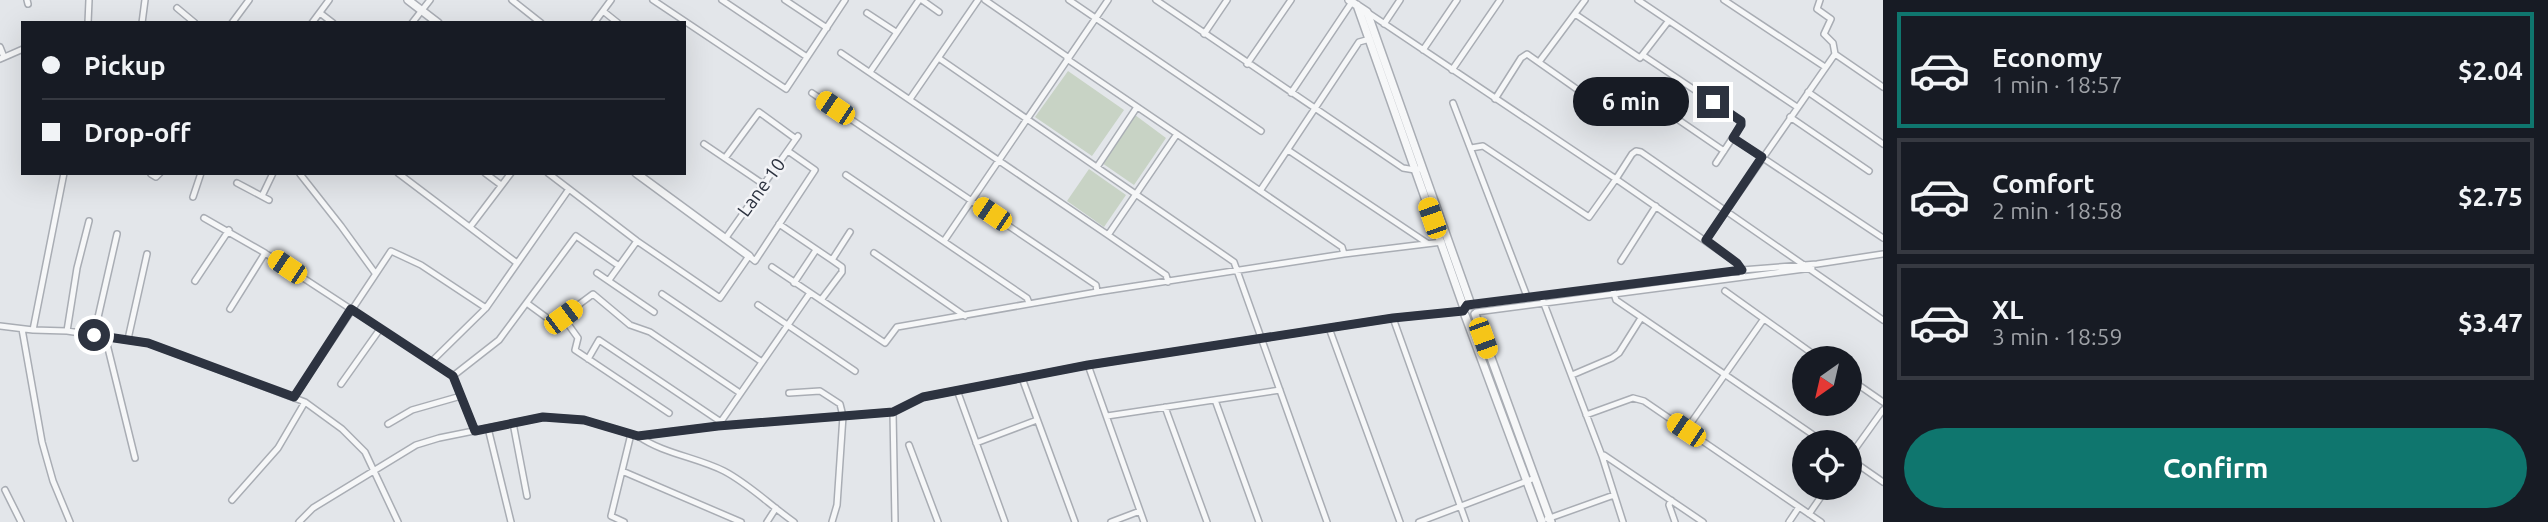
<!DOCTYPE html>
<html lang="en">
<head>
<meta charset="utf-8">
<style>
	:root { --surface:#171b24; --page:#242831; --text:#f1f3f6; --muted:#9ea1a6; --line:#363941; --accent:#0f766e }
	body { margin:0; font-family:Ubuntu,sans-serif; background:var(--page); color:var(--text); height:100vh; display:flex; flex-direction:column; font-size:26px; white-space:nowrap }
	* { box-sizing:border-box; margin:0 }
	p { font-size:23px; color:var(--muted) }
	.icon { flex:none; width:38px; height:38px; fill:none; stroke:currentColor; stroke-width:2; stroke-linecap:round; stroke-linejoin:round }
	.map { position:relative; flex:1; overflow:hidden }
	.side { display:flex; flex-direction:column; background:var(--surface); width:665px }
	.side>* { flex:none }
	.top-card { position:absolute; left:21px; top:21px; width:665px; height:154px; border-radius:0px; box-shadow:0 7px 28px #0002; display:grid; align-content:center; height:154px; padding:0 21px; background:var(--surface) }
	.needle { width:46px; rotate:214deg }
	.fabs { position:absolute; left:1792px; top:346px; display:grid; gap:14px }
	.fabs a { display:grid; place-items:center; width:70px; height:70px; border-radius:50%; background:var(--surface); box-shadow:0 7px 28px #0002; font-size:35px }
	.end { position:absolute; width:32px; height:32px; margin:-16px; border:9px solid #2d3340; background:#fff; box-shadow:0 0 0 4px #fff }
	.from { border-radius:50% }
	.bubble { position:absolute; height:49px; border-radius:24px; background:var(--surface); box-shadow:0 7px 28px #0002; font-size:23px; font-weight:600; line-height:49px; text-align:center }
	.car { position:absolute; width:21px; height:42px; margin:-21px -10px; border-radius:9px; box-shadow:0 0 5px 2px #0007; background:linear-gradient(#f5c518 24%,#345 0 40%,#f5c518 0 76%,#345 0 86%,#f5c518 0) }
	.top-card b { display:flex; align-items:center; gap:24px; height:66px; font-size:26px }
	.top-card b+b { border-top:2px solid var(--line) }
	.top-card i { width:18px; height:18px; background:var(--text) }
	ul { padding:12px 0 0; list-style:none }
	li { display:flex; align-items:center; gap:21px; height:116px; margin:0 14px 10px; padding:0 7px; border:4px solid var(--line); border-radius:0px }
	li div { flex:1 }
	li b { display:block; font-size:26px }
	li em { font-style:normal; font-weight:600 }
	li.current { border-color:var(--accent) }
	li>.icon { width:63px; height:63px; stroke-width:1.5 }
	.action { display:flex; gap:14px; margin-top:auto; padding:14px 21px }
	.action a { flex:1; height:80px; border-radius:42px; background:var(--accent); color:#fff; font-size:28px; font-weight:600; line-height:80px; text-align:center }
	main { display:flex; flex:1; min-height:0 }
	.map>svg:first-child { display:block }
	.green { fill:#c8d3c5 }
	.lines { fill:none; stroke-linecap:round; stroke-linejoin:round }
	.minor-casing { stroke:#a9adb4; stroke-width:8 }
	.tertiary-casing { stroke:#a9adb4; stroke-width:10 }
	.minor { stroke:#f6f7f8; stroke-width:5 }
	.tertiary { stroke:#f6f7f8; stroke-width:7 }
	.route { stroke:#2d3340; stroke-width:9 }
	.labels { text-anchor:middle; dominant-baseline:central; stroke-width:5; stroke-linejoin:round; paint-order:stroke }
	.street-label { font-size:19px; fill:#2d3340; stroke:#f3f4f7 }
</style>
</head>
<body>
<main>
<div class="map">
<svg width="1883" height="522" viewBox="0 0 1883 522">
	<rect width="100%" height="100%" fill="#e3e6ea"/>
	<path class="green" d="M1068,71L1124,110L1092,156L1035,117Z
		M1135,115L1166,138L1134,185L1102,163Z
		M1089,169L1126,195L1104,227L1067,201Z"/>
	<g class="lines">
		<defs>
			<path id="minor" d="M27,0L28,4
				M512,0L541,23
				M653,0L786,89L845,0
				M722,0L807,57
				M785,0L827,28
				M922,0L939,12
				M985,0L1069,58
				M1069,0L1261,131
				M1156,0L1403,168L1415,170L1422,168
				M1638,0L1797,107
				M1724,0L1825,67
				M1820,0L1817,9L1831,19L1824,34L1833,43L1835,54
				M177,8L195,23
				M603,11L618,23
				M1367,12L1616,179L1589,217L1483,146L1471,148
				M320,13L333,23
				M867,13L896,32
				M1575,14L1640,58L1667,23
				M88,23L89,0
				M142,23L145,0
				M232,23L249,0
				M312,23L329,0
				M412,23L430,0
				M594,23L611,0
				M1384,24L1400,0
				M1204,34L1227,0
				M0,47L4,57
				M1423,50L1457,0
				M841,53L1108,235
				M1644,56L1741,121V125L1716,163
				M0,59L23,49
				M940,59L1234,262L1327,522
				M1067,59L1177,134L1108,235L1166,275L1168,282
				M1539,62L1585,0
				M1247,64L1291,0
				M1452,70L1500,0
				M870,72L919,0
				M1632,88L1724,151
				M1808,92L1883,144
				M812,93L1096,285L1097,292
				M1291,93L1352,2
				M910,99L978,0
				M1495,99L1521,58L1527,54L1588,97
				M1453,103L1528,299
				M1790,117L1869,171
				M1177,134L1342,247L1344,254
				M1733,138L1883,238
				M704,144L763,184
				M1288,150L1427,243
				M725,158L759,112L796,139
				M1097,167L1137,107
				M398,173L517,263
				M485,173L501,185
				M548,173L637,241L720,298L749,256L755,261L815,170L788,151
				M151,174L156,177L160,173
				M300,174L341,226L375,273
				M846,175L1027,298L1029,303
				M237,183L269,200
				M1260,191L1359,42L1370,39
				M262,196L273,173
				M193,197L201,173
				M204,218L265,253L453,376L475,431
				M779,224L832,260
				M470,227L511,173
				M725,239L798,136
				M1706,240L1835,54L1883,87
				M944,241L1108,0
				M874,253L965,316
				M1621,261L1656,206
				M772,267L885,343L897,327L1097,292L1344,254L1442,242
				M597,273L654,312
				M1743,277L1737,263L1616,179L1632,154L1636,151L1641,152L1883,320
				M609,280L637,241
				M195,281L229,230
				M794,283L816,250
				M1612,287L1616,300L1825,443
				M1725,291L1820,359
				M662,294L762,362
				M821,300L842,272V267L832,260L850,232
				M1543,301L1602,456L1623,522
				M528,304L554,323L593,294L630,325L650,332L740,393
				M758,305L855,371
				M1474,306L1742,270L1817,264L1883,254
				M230,309L265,253
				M1476,312L1812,268
				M563,317L578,338L575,350L669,413
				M1393,318L1466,522
				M0,326L33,330L67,331L148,343L305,402L342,429L365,452L398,522
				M1329,328L1400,522
				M22,329L42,442L53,481L70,522
				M33,330L64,173
				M67,331L77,268L89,221
				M94,335L117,234
				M105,336L135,458
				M128,339L147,254
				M588,359L599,340L721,422
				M431,362L486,308L569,189
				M1088,365L1144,522
				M1572,375L1612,358L1619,353L1641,318
				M453,376L499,340L576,236L619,266
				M1022,378L1075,522
				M1850,379L1883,402
				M341,384L380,329
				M957,390L1005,522
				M789,393L820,391L840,404L843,416L837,505L832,522
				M294,397L391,251L421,265L486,308
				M1215,400L1259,522
				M1165,407L1207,522
				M893,412L895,522
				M1586,415L1633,398L1644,401L1821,522
				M1107,416L1280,390
				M513,423L527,496
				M720,423L810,293
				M388,424L412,410L461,396
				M488,428L511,522
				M1686,430L1763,320
				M638,436C664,454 696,457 724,471C749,484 771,506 794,522
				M976,443L1037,420
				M909,445L938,522
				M1602,456L1604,455L1703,522
				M1850,456L1883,410
				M1850,459L1883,482
				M622,471L741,522
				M5,490L21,522
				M232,500L278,448L305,402
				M1671,500L1669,505L1675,522
				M1809,514L1827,488
				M1547,519L1614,495
				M299,522L313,508L416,445L439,438L543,417L584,420L638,436L718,426L893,412L923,397L1088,365L1393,318L1463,311
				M624,522L611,516L631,434
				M767,522L776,508
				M1111,522L1140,511
				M1419,522L1535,478
				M1789,522L1799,507"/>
			<path id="tertiary" d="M408,0L438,23
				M1349,0L1367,12L1471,305
				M1357,5L1464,308
				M636,173L749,256
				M1475,314L1551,522
				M1465,315L1542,522"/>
		</defs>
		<use href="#minor" class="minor-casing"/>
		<use href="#tertiary" class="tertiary-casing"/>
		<use href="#minor" class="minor"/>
		<use href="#tertiary" class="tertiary"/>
	</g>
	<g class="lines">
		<path class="route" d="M94,335L148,343L294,397L351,309L453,376L475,431L543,417L584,420L638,436L718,426L893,412L923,397L1088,365L1393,318L1463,311L1467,305L1742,270L1737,263L1706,240L1762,157L1733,138L1741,125V121L1713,102"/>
	</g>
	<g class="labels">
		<g class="street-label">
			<text transform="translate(761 187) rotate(-54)">Lane 10</text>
		</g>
	</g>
</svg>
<div class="fabs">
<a><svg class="needle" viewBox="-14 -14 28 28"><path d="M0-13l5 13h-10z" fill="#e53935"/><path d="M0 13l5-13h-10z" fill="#9ea1a6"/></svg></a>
<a><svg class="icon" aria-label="locate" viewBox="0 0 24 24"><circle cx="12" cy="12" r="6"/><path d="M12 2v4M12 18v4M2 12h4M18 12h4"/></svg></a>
</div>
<i class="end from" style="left:94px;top:335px"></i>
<i class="end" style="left:1713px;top:102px"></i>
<div class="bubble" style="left:1573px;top:77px;width:116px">6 min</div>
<i class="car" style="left:835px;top:108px;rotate:304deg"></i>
<i class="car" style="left:992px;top:214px;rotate:304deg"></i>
<i class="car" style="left:1432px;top:218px;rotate:341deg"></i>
<i class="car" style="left:287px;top:267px;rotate:304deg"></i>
<i class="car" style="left:563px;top:317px;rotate:53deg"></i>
<i class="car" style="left:1483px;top:338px;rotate:160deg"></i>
<i class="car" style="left:1686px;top:430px;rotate:304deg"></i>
<div class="top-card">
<b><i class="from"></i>Pickup</b>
<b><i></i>Drop-off</b>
</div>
</div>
<section class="side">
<ul>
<li class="current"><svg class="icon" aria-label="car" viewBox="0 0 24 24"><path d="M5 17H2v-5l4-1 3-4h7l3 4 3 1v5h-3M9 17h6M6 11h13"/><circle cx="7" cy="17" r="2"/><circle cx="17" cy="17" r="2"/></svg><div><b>Economy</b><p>1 min · 18:57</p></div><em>$2.04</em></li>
<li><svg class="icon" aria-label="car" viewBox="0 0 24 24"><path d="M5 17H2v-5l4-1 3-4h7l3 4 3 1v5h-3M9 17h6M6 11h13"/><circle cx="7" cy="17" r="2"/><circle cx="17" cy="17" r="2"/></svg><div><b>Comfort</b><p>2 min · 18:58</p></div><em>$2.75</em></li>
<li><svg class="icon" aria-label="car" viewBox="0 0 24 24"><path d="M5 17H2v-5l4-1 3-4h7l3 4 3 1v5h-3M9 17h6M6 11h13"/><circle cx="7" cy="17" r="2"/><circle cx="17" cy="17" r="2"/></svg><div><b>XL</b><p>3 min · 18:59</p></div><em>$3.47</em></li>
</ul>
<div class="action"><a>Confirm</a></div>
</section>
</main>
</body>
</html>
